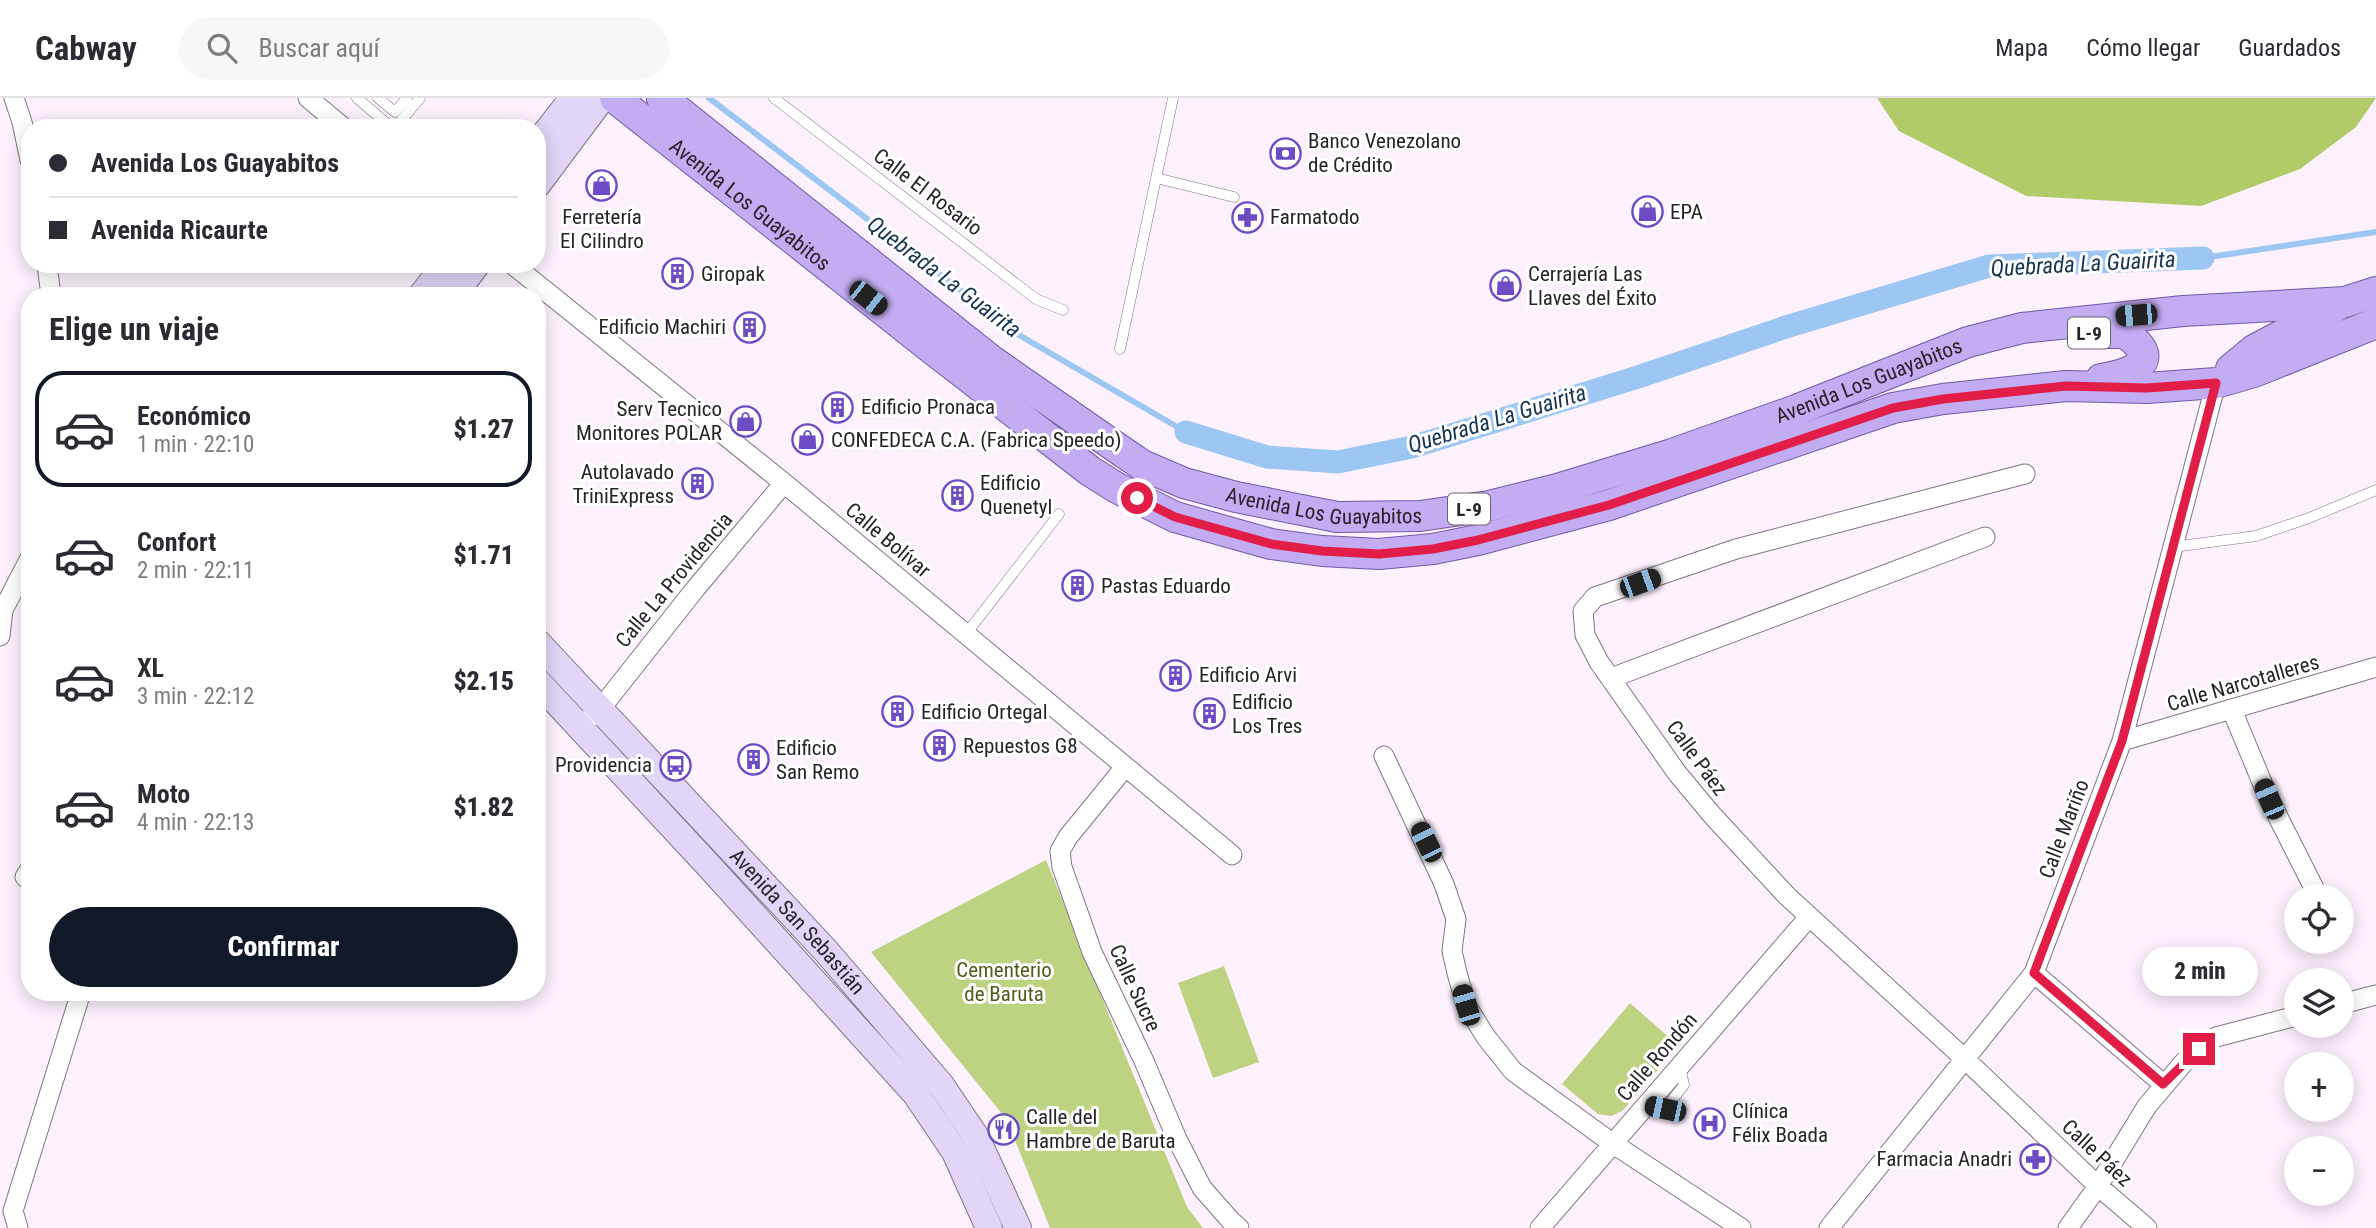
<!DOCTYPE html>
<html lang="es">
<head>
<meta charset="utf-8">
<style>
	:root { --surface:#fff; --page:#f7f7f7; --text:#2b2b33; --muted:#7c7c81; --line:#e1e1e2; --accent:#111827 }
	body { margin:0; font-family:"Roboto Condensed",sans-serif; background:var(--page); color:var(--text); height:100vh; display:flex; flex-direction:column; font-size:26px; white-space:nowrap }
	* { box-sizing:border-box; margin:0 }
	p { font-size:23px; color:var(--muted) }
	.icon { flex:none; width:38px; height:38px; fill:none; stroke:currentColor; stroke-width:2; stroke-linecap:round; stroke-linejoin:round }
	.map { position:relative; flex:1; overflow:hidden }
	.sheet { position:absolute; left:21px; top:189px; width:525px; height:714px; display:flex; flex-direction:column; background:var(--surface); border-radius:28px; box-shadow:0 4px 18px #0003 }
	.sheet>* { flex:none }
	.guide { position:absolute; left:21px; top:21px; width:525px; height:154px; border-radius:28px; box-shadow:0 4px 18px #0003; display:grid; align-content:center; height:154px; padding:0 28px; background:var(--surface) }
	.buttons { position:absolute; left:2284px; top:786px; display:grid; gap:14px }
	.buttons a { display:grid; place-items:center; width:70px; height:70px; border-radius:50%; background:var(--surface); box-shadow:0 4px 18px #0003; font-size:35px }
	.end { position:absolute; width:32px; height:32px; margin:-16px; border:9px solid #e11d48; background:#fff; box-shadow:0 0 0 4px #fff }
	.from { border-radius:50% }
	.bubble { position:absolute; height:49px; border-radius:24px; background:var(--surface); box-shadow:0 4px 18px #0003; font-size:23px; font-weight:800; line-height:49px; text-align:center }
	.car { position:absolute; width:21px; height:42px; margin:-21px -10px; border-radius:9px; box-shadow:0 0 5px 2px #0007; background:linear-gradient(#222 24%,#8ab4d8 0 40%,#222 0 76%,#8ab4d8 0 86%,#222 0) }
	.guide b { display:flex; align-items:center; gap:24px; height:66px; font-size:26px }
	.guide b+b { border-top:2px solid var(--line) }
	.guide i { width:18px; height:18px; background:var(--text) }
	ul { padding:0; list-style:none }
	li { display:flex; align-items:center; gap:21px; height:116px; margin:0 14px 10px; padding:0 14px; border:4px solid transparent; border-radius:28px }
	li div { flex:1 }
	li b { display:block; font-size:26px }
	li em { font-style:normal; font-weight:800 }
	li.active { border-color:var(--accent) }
	li>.icon { width:63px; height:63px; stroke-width:1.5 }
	h2 { padding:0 28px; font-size:32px; line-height:84px }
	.cta { display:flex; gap:14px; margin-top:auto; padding:14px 28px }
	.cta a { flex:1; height:80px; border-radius:42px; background:var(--accent); color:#fff; font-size:28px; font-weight:800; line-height:80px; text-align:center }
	header { display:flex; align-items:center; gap:42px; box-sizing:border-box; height:98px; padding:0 35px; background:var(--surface); border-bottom:2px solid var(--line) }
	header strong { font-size:33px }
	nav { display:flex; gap:38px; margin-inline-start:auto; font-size:24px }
	.search { width:490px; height:63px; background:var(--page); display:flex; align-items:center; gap:18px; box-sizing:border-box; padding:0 24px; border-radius:38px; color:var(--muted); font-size:26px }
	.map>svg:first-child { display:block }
	.green { fill:#bdd381 }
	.forest { fill:#b1cb69 }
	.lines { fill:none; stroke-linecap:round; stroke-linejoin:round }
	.stream { stroke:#9dc7f3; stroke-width:6 }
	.canal { stroke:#9dc7f3; stroke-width:23 }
	.lane-casing { stroke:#7f7580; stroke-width:11 }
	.street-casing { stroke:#7f7580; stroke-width:21 }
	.secondary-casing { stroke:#7f7580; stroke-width:28 }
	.primary-casing { stroke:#7258a5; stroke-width:32 }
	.lane { stroke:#fff; stroke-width:10 }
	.street { stroke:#fff; stroke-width:19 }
	.secondary { stroke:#e1d5f8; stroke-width:26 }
	.primary { stroke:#c2acf2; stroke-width:30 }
	.route { stroke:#e11d48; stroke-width:9 }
	.labels { text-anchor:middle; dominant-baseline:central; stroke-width:6; stroke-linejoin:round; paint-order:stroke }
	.shield { fill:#fff; stroke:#686568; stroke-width:2 }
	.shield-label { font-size:19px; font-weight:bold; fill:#272328 }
	.poi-label { font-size:21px; fill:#272328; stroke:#fff; text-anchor:start }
	.street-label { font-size:21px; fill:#272328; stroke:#fff }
	.park-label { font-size:21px; fill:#4f5e19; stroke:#fff }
	.water-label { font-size:23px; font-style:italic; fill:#173451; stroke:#fff }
</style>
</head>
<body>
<header>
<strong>Cabway</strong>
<div class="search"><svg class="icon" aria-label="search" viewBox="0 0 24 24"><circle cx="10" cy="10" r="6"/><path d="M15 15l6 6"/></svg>Buscar aquí</div>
<nav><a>Mapa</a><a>Cómo llegar</a><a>Guardados</a></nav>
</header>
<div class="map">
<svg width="2376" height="1130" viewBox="0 0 2376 1130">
	<rect width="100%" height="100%" fill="#fcf1fd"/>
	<path class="green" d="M1046,762L1187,1109L1203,1130H1050L1007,1022L871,854Z
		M1224,868L1259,964L1213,980L1178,885Z
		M1630,905L1679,948L1622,1013L1611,1018L1598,1016L1562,986Z"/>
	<path class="forest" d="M1877,0H2376L2356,29L2300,71L2201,108L2026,98L1899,33Z"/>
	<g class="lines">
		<path class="stream" d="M709,0L1019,237L1186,334
			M2203,160L2376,134"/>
		<path class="canal" d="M1186,334L1267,359L1338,364L1412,349L1638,279L1789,228L1989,168L2203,160"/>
		<defs>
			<path id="lane" d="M357,0L392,30
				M378,0L395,14L407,0
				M774,0L1036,201L1063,212
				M395,30L420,0
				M1156,80L1234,99
				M1120,251L1173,0
				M2173,449L2256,438L2309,420L2376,392
				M966,536L1059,416
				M1645,1007L1665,1011L1684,987L1680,968"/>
			<path id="street" d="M14,0L22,24L30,62
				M308,0L344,30
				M47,166L51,198
				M512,166L784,385L1232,757
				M2025,376L1736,451L1595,499L1583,513L1585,537L1599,564L1677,675L1712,717L1787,798L1966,962L2098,1088L2147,1130
				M0,538L3,512L30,460
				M1611,580L1985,439
				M2232,612L2269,701L2318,798
				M591,619L601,610L696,490L784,385
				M2122,643L2376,569
				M1384,658L1444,786L1456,821L1452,853L1457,875L1466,907L1486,939L1513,973L1612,1045L1741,1130
				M1125,669L1068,739L1060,753L1062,769L1092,854L1144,963L1177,1041L1202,1090L1231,1123L1239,1130
				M25,779L30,771
				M2034,875L2163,986
				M2342,906L2376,897
				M18,1130L13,1113L81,894
				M1540,1130L1809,819
				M1829,1130L2034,875L2122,643L2216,285
				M2068,1130L2098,1088L2147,1008L2185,963L2216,939L2296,918"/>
			<g id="secondary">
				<path d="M537,46L573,0"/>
				<path d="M537,87L602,0"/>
				<path d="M421,198L446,166"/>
				<path d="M453,198L477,166"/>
				<path id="s1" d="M537,544L826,853L941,987L976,1039L1018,1130"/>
				<path d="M537,583L709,768L915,995L955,1054L989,1130"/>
			</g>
			<g id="primary">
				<path id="s2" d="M615,0L931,250L1090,373L1117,390L1175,419L1271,446L1322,453L1379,456L1433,451L1478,442L1609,407L1893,310L1943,301L2066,288L2147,290L2216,285L2254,274L2376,225"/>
				<path id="s3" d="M662,0L992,263L1120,352L1142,367L1184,385L1236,399L1337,419L1420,418L1489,408L1557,391L1672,356L1796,312L1968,244L2022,230L2183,213L2345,204L2376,194"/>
				<path d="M2093,235H2125C2166,264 2130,276 2101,281"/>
				<path d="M2231,271L2254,252L2335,209"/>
			</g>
		</defs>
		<use href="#lane" class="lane-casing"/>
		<use href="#street" class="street-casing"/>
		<use href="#secondary" class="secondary-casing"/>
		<use href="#primary" class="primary-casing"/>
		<use href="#lane" class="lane"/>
		<use href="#street" class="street"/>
		<use href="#secondary" class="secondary"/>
		<use href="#primary" class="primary"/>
	</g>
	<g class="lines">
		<path class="route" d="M1137,400L1175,419L1271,446L1322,453L1379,456L1433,451L1478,442L1609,407L1893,310L1943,301L2066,288L2147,290L2216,285L2122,643L2034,875L2163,986L2199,951"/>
	</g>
	<defs>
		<symbol id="bank-ring" viewBox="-11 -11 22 22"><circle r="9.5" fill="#fff" stroke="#6d4bc4" stroke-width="1.5"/><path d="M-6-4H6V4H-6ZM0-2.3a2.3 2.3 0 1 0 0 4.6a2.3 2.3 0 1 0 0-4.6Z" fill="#6d4bc4"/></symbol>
		<symbol id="shop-ring" viewBox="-11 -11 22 22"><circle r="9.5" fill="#fff" stroke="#6d4bc4" stroke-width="1.5"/><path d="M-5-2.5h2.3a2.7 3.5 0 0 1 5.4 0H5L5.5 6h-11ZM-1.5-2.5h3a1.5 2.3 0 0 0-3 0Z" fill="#6d4bc4"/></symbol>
		<symbol id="pharmacy-ring" viewBox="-11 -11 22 22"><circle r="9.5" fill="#fff" stroke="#6d4bc4" stroke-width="1.5"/><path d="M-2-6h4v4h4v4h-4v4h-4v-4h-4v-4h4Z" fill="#6d4bc4"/></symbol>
		<symbol id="building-ring" viewBox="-11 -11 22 22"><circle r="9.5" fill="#fff" stroke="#6d4bc4" stroke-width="1.5"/><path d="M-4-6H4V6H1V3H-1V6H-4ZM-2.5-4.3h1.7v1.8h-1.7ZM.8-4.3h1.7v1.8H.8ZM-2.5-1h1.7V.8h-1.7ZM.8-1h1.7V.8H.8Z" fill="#6d4bc4"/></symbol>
		<symbol id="bus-ring" viewBox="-11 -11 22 22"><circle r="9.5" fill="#fff" stroke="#6d4bc4" stroke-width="1.5"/><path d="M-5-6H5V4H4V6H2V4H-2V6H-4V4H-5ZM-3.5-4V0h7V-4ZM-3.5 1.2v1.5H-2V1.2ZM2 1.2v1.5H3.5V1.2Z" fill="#6d4bc4"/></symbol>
		<symbol id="hospital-ring" viewBox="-11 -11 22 22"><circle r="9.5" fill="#fff" stroke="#6d4bc4" stroke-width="1.5"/><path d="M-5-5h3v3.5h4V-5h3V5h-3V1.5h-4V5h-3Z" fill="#6d4bc4"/></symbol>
		<symbol id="restaurant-ring" viewBox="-11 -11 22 22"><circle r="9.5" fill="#fff" stroke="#6d4bc4" stroke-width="1.5"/><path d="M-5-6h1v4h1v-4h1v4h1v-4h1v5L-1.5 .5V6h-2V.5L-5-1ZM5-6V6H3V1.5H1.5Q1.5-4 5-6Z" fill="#6d4bc4"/></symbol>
	</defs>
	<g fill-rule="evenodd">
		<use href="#bank-ring" x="1268" y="38" width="35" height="35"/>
		<use href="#shop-ring" x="584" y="70" width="35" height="35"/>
		<use href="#shop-ring" x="1630" y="96" width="35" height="35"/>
		<use href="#pharmacy-ring" x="1230" y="102" width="35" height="35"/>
		<use href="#building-ring" x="660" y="158" width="35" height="35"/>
		<use href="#shop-ring" x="1488" y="170" width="35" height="35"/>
		<use href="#building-ring" x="732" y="212" width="35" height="35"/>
		<use href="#building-ring" x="820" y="292" width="35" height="35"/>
		<use href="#shop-ring" x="728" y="306" width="35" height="35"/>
		<use href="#shop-ring" x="790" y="324" width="35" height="35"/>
		<use href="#building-ring" x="680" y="368" width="35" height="35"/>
		<use href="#building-ring" x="940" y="380" width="35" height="35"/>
		<use href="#building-ring" x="1060" y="470" width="35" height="35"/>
		<use href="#building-ring" x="1158" y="560" width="35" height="35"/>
		<use href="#building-ring" x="880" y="596" width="35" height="35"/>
		<use href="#building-ring" x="1192" y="598" width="35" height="35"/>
		<use href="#building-ring" x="922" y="630" width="35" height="35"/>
		<use href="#building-ring" x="736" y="644" width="35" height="35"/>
		<use href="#bus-ring" x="658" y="650" width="35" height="35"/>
		<use href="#hospital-ring" x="1692" y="1008" width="35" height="35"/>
		<use href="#restaurant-ring" x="986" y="1014" width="35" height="35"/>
		<use href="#pharmacy-ring" x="2018" y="1044" width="35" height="35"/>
	</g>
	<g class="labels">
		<g class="shield">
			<rect x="2068" y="219.5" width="42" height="31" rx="5"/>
			<rect x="1448" y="395.5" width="42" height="31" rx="5"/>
		</g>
		<g class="shield-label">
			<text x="2089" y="235">L-9</text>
			<text x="1469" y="411">L-9</text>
		</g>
		<g class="poi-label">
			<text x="1308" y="43">Banco Venezolano<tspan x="1308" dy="24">de Crédito</tspan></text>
			<text x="1670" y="114">EPA</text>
			<text x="602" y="119" text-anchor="middle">Ferretería<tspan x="602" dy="24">El Cilindro</tspan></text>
			<text x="1270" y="119">Farmatodo</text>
			<text x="701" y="176">Giropak</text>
			<text x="1528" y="176">Cerrajería Las<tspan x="1528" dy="24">Llaves del Éxito</tspan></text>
			<text x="726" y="229" text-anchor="end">Edificio Machiri</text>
			<text x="861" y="309">Edificio Pronaca</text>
			<text x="722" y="311" text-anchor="end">Serv Tecnico<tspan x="722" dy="24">Monitores POLAR</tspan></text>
			<text x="831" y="342">CONFEDECA C.A. (Fabrica Speedo)</text>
			<text x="674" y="374" text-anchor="end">Autolavado<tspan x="674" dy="24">TriniExpress</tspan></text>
			<text x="980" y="385">Edificio<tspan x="980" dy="24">Quenetyl</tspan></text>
			<text x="1101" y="488">Pastas Eduardo</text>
			<text x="1199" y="577">Edificio Arvi</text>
			<text x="1232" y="604">Edificio<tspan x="1232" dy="24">Los Tres</tspan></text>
			<text x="921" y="614">Edificio Ortegal</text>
			<text x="963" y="648">Repuestos G8</text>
			<text x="776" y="650">Edificio<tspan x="776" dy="24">San Remo</tspan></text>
			<text x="652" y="667" text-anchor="end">Providencia</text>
			<text x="1732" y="1013">Clínica<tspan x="1732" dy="24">Félix Boada</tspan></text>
			<text x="1026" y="1019">Calle del<tspan x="1026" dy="24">Hambre de Baruta</tspan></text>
			<text x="2012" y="1061" text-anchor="end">Farmacia Anadri</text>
		</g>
		<g class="street-label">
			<text transform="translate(928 94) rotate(37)">Calle El Rosario</text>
			<text stroke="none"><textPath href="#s2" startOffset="172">Avenida Los Guayabitos</textPath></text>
			<text stroke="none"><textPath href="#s3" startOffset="1360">Avenida Los Guayabitos</textPath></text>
			<text stroke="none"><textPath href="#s3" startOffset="793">Avenida Los Guayabitos</textPath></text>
			<text transform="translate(888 442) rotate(40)">Calle Bolívar</text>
			<text transform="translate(674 482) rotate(-50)">Calle La Providencia</text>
			<text transform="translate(2243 585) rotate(-16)">Calle Narcotalleres</text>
			<text transform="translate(1697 660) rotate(54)">Calle Páez</text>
			<text transform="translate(2064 731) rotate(-69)">Calle Mariño</text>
			<text stroke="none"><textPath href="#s1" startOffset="382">Avenida San Sebastián</textPath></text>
			<text transform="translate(1135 890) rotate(65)">Calle Sucre</text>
			<text transform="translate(1657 959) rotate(-49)">Calle Rondón</text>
			<text transform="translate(2097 1055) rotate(43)">Calle Páez</text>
		</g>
		<g class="park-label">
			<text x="1004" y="872">Cementerio<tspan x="1004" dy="24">de Baruta</tspan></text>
		</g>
		<g class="water-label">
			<text transform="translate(2083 166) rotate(-3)">Quebrada La Guairita</text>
			<text transform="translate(944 179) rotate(37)">Quebrada La Guairita</text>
			<text transform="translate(1497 321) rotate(-17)">Quebrada La Guairita</text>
		</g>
	</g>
</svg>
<div class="buttons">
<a><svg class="icon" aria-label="locate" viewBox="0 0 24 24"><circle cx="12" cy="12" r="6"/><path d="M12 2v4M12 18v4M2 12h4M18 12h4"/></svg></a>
<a><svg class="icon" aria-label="layers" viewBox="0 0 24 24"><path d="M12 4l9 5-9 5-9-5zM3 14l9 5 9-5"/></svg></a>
<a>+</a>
<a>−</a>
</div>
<i class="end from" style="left:1137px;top:400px"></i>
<i class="end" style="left:2199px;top:951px"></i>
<div class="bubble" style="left:2142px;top:849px;width:116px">2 min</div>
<i class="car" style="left:868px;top:200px;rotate:128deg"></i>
<i class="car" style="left:2136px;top:217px;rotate:265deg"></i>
<i class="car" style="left:1640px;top:485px;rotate:70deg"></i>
<i class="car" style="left:2269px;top:701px;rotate:337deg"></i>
<i class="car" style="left:1426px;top:744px;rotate:334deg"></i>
<i class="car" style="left:1466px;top:907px;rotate:344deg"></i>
<i class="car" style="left:1665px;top:1011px;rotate:282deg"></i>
<div class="guide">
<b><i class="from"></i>Avenida Los Guayabitos</b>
<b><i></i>Avenida Ricaurte</b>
</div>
<section class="sheet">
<h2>Elige un viaje</h2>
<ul>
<li class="active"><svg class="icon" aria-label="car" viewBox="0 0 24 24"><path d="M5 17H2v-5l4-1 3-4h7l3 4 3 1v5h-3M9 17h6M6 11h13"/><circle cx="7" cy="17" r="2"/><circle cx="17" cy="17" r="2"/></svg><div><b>Económico</b><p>1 min · 22:10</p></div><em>$1.27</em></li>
<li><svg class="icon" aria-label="car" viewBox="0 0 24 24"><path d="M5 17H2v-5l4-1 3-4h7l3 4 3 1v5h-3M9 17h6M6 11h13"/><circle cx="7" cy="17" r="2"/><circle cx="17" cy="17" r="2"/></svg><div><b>Confort</b><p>2 min · 22:11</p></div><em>$1.71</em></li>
<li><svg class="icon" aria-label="car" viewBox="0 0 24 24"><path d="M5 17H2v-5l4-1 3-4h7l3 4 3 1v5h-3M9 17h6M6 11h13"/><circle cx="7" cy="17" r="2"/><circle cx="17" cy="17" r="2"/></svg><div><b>XL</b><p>3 min · 22:12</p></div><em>$2.15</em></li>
<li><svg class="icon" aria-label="car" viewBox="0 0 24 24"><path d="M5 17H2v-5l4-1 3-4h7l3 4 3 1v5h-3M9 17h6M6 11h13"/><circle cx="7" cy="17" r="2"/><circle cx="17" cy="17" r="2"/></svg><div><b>Moto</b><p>4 min · 22:13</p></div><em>$1.82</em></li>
</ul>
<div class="cta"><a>Confirmar</a></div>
</section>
</div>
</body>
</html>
